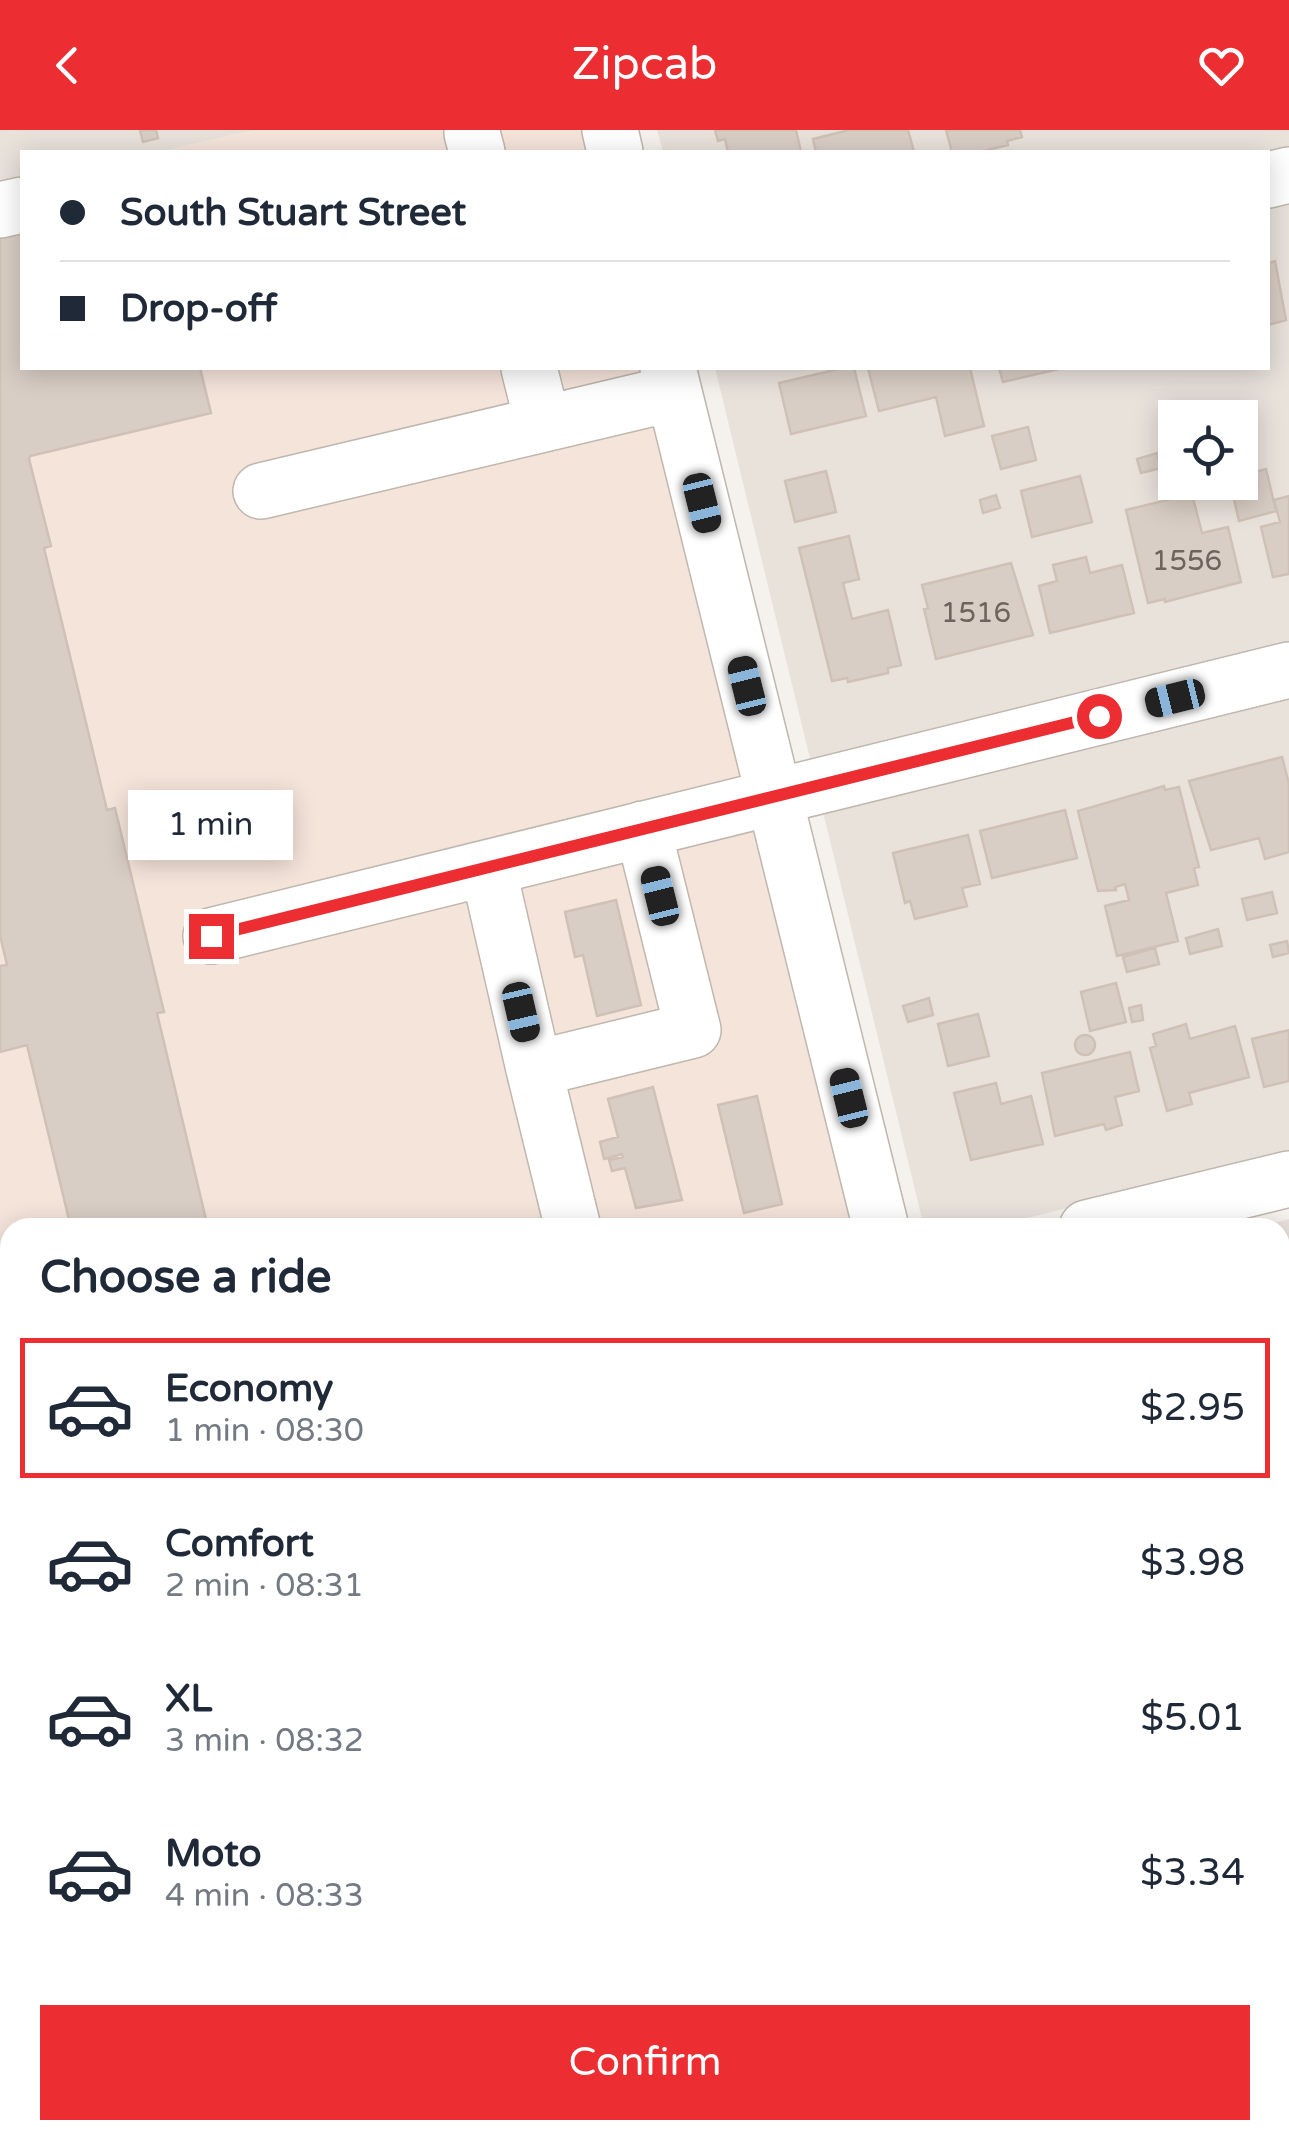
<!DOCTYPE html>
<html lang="en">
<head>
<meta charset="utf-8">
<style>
	:root { --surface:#fff; --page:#f6f6f7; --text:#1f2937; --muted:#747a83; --line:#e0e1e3; --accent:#ec2d32 }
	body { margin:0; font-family:"Varela Round",sans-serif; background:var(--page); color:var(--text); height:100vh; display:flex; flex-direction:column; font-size:38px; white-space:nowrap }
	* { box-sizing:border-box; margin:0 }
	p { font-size:32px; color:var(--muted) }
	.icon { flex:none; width:55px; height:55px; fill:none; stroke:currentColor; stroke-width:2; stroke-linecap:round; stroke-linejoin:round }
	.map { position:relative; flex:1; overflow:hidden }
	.details { position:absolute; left:0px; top:1088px; width:1290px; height:922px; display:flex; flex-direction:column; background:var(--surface); border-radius:30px 30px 0 0; box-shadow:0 5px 25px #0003 }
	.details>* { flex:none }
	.guide { position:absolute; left:20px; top:20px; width:1250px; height:220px; border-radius:0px; box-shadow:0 5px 25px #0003; display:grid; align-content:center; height:220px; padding:0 40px; background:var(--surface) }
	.controls { position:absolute; left:1158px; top:270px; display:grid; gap:20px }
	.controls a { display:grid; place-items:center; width:100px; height:100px; border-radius:0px; background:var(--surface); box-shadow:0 5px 25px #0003; font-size:50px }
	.end { position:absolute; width:45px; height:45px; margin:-22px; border:12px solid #ec2d32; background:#fff; box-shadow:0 0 0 5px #fff }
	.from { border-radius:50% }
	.bubble { position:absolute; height:70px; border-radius:0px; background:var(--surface); box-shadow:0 5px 25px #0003; font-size:32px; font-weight:600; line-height:70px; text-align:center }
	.car { position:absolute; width:30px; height:60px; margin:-30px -15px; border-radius:12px; box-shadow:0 0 8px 2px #0007; background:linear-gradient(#222 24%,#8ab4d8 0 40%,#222 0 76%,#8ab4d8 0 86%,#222 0) }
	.guide b { display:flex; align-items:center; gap:35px; height:95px; font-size:38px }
	.guide b+b { border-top:2px solid var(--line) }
	.guide i { width:25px; height:25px; background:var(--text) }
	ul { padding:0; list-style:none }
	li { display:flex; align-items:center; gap:30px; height:140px; margin:0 20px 15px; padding:0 20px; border:5px solid transparent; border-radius:0px }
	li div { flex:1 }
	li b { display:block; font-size:38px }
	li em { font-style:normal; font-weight:600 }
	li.selected { border-color:var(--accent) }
	li>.icon { width:90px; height:90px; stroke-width:1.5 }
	h2 { padding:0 40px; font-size:45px; line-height:120px }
	.action { display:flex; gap:20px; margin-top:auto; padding:20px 40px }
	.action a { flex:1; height:115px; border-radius:0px; background:var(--accent); color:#fff; font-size:40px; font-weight:600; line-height:115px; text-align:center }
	header { display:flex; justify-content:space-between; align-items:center; height:130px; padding:0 40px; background:var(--accent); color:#fff; font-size:45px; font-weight:600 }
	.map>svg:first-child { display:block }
	.residential { fill:#e9e2db; fill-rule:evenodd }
	.commercial { fill:#f5e4da }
	.education { fill:#ede3d7 }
	.building { fill:#d9cec5; stroke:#d0c1b6; stroke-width:2.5 }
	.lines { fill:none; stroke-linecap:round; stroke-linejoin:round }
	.minor-casing { stroke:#c0b7af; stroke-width:58 }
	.minor { stroke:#fff; stroke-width:55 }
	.route { stroke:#ec2d32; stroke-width:12 }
	.labels { text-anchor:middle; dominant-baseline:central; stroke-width:9; stroke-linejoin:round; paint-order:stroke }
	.number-label { font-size:28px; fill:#6d645d }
</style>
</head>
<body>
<header><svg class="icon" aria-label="back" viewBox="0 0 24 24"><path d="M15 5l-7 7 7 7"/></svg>Zipcab<svg class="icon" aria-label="heart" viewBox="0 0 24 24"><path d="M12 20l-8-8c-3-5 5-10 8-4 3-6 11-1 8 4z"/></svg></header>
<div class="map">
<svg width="1289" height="2009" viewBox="0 0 1289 2009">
	<rect width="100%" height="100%" fill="#f5f1ec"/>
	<path class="residential" d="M0,0H255L159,22H22V54L0,60Z
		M657,0H1289V1023L991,1097H924L715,238H1268V22H663ZM1175,288H1240V352H1175Z
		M1289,1089V1486L1280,1488V1098H1253Z
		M10,1399V2000H1065L1067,2009H0V1401Z
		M1289,1541V1736L1280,1739V1543Z"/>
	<path class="commercial" d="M255,0H581L587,22H159Z
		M22,54V238H640L848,1078L849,1097L10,1098V1325L0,1327V60Z"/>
	<path class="education" d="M1289,1736V2009H1127L1125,2000H1280V1739Z"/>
	<path class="building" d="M140,0H156L158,8L143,12Z
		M715,0H796L801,22H728L725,9L718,11Z
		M849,0H908L914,22H816L813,9Z
		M946,0H1020L1022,7L1007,11L1008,15L979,22H952Z
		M22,88V238H200L211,283L30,326L29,329L51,416L44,418L107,680L115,678L164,882L157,883L208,1098H71L27,915L0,922V836L7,835L0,805V93Z
		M1275,131L1286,190L1268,195V133Z
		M843,238H854L866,286L791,304L779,253Z
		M868,238H970L984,296L945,306L936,267L879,281Z
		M999,238H1063L1003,252Z
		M1028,297L1036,330L1001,339L992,306Z
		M1157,323L1161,338L1141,343L1137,329Z
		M1266,339L1276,381L1239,391L1230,352H1240V346Z
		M826,341L836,382L795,392L785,351Z
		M1080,346L1092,392L1032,407L1021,361Z
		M1192,364L1202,403L1228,397L1241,452L1165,472V469L1148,473L1126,380Z
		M996,365L1000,378L983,383L980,370Z
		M1289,366V444L1273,447L1261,397L1280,392L1274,370Z
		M849,406L859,449L843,453L852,489L888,480L901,535L888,538V543L848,552L847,548L832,551L799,418Z
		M1086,427L1090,443L1122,435L1134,483L1050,503L1039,456L1057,451L1053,435Z
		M1011,433L1033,505L936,529L924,479L928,478L922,455Z
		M1282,627L1289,654V722L1265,729L1259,708L1211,720L1189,651Z
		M1164,656L1165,660L1179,657L1199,737L1194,738L1198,755L1166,763L1178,811L1117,826L1105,776L1129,770L1125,754L1115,757L1116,760L1098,761L1078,681Z
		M1065,680L1077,728L992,748L980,701Z
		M968,705L980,754L962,758L967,776L915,789L910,771L905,773L893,723Z
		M1272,762L1277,783L1247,790L1242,769Z
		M616,770L641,875L597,886L583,825L575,827L565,782Z
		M1218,799L1222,816L1190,824L1186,808Z
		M1287,811L1289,823L1273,827L1270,815Z
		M1155,818L1159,834L1127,842L1123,827Z
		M1116,853L1126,892L1090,901L1081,862Z
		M929,868L933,885L908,892L903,876Z
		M1141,875L1143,890L1132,892L1129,878Z
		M978,884L989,926L948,936L938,894Z
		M1186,894L1190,909L1235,896L1249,947L1189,963L1192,974L1167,981L1150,918L1156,916L1153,904Z
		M1289,900V951L1264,957L1252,909Z
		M1075 915a10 10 0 1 1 20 0a10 10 0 1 1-20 0Z
		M1130,922L1139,961L1115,967L1122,995L1106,1000L1104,994L1055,1006L1042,943Z
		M996,953L1001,974L1031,966L1043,1014L971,1030L954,963Z
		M653,957L682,1070L636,1078L625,1038L612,1041L609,1030L623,1027L622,1024L604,1029L600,1012L618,1007L608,969Z
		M757,966L782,1074L744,1083L718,975Z
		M1285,1169L1289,1182V1246L1280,1249V1171Z
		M1289,1361V1414L1280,1416V1363Z
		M10,1481V1543L2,1545L0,1484Z
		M10,1581V1612L0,1614V1584Z
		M567,2000H606L603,2001L605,2009H570Z
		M633,2000H719L722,2009H635Z
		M745,2000H800L762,2009H747Z"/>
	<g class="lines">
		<defs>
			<path id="minor" d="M610,0L615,22
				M472,3L477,22
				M1268,50L1289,45
				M0,80L22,75
				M529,238L543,294
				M668,238L881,1098
				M261,361L674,263
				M488,738L534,939
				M211,806L1289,540
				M573,1098L534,939L693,900L643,699
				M1087,1098L1289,1049
				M0,1363L10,1361
				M1280,1519L1289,1516
				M0,1844L10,1842
				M1104,2000L1106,2009
				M1218,2000L1220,2009"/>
		</defs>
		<use href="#minor" class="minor-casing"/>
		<use href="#minor" class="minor"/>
	</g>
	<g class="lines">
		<path class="route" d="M211,806L1099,586"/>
	</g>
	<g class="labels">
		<g class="number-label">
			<text x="1187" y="431">1556</text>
			<text x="976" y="483">1516</text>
		</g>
	</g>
</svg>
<div class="controls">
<a><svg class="icon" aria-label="locate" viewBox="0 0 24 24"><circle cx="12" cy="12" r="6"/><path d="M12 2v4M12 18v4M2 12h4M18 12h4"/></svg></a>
</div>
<i class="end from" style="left:1099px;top:586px"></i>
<i class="end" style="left:211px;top:806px"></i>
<div class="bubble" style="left:128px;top:660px;width:165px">1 min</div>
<i class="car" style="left:702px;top:373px;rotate:166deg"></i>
<i class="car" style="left:747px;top:556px;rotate:346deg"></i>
<i class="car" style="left:1175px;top:568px;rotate:256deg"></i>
<i class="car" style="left:660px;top:766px;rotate:346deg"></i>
<i class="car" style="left:521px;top:882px;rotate:167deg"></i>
<i class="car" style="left:849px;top:968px;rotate:346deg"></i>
<div class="guide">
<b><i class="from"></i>South Stuart Street</b>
<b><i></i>Drop-off</b>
</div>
<section class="details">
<h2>Choose a ride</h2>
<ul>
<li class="selected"><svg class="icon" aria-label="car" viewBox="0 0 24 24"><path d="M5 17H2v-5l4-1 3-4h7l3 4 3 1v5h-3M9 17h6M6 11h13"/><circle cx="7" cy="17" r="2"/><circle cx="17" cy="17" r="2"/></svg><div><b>Economy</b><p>1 min · 08:30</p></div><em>$2.95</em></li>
<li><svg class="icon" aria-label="car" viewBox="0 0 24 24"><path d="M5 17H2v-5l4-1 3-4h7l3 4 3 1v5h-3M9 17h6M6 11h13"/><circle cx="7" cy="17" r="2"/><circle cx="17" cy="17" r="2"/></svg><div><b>Comfort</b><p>2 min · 08:31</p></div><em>$3.98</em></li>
<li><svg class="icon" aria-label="car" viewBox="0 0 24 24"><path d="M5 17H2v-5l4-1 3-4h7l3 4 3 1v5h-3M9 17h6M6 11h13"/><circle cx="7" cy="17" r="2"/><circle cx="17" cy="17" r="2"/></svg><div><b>XL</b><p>3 min · 08:32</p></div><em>$5.01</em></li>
<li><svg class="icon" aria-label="car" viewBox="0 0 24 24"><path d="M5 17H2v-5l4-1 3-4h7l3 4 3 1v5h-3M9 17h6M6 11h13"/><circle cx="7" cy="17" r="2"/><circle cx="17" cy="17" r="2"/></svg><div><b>Moto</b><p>4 min · 08:33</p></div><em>$3.34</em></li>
</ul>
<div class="action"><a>Confirm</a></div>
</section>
</div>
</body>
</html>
